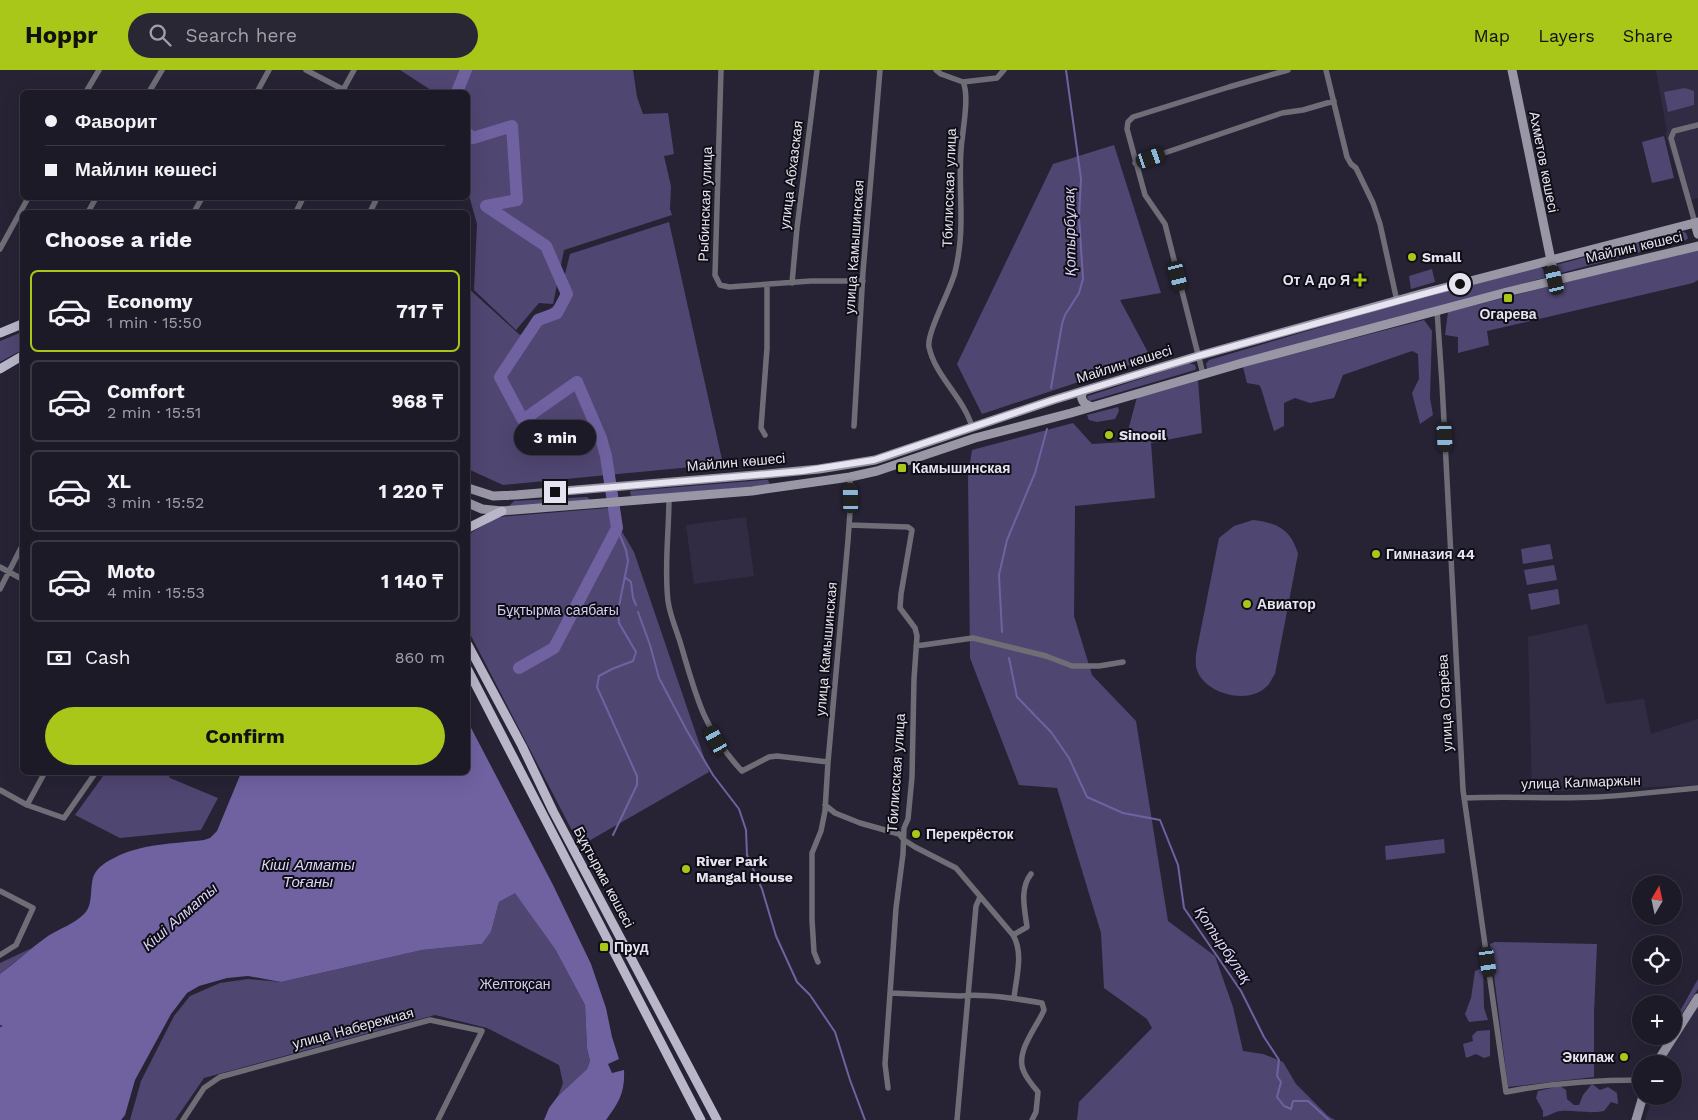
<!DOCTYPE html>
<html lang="en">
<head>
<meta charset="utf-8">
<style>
	:root { --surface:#1d1a28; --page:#2a2734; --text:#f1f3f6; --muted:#a0a1a8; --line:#3b3845; --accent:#a9c719 }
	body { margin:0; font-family:"Work Sans",sans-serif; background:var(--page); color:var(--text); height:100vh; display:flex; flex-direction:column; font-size:19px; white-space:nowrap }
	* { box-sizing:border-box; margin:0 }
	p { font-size:16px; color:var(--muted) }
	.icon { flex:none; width:28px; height:28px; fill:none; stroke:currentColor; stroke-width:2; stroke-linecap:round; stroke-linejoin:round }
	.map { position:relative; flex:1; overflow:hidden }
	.panel { position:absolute; left:20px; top:140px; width:450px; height:565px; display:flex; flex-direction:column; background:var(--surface); border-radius:8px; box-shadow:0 5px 20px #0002,0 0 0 1px var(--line) }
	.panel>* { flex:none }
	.hud { position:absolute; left:20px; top:20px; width:450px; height:110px; border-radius:8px; box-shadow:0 5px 20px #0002,0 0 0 1px var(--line); display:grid; align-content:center; height:110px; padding:0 25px; background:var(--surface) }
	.needle { width:32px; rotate:9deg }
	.tools { position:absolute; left:1632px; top:805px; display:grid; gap:10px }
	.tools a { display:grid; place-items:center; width:50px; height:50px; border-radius:50%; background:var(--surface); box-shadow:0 5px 20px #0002,0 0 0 1px var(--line); font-size:25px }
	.end { position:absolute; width:22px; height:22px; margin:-11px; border:6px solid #e6e4f0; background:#111; box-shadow:0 0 0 2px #111 }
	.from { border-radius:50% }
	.bubble { position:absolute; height:35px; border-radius:18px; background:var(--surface); box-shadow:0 5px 20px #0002,0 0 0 1px var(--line); font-size:16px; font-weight:700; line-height:35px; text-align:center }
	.car { position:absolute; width:15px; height:30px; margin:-15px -8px; border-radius:6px; box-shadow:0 0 4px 1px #0007; background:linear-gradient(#222 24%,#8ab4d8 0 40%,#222 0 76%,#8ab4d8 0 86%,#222 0) }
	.hud b { display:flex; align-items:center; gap:18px; height:48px; font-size:19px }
	.hud b+b { border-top:1px solid var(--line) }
	.hud i { width:12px; height:12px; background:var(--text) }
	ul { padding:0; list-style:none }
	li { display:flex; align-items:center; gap:15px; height:82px; margin:0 10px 8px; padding:0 15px; border:2px solid var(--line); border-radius:8px }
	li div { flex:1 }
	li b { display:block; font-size:19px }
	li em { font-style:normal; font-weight:700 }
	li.current { border-color:var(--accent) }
	li>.icon { width:45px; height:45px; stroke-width:1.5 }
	h2 { padding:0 25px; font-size:22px; line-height:60px }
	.pay { display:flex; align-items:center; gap:12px; height:55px; padding:0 25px; font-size:19px }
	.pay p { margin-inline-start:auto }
	.cta { display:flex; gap:10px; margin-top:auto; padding:10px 25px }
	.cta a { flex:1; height:58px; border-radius:30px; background:var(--accent); color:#111; font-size:20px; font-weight:700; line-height:58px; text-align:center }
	header { display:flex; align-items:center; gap:30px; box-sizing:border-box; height:70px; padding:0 25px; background:var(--accent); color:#111 }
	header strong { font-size:24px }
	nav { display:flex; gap:28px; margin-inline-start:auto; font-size:18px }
	.search { width:350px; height:45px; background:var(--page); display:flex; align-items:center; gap:12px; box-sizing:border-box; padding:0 18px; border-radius:28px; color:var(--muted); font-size:19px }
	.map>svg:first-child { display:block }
	.built { fill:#312c44 }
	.green { fill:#504672 }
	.water { fill:#7062a1 }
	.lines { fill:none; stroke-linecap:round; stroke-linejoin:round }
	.stream { stroke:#7062a1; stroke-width:2 }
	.river { stroke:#7062a1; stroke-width:12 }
	.street { stroke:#6f6e77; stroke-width:5.5 }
	.secondary { stroke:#9996a6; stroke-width:9 }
	.primary { stroke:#b9b6ca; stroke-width:9 }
	.route { stroke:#e6e4f0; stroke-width:6 }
	.poi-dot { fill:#a9c719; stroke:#0f0e16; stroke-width:2 }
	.labels { text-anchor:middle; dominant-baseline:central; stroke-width:4; stroke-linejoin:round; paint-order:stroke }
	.street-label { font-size:14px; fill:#e6e4f0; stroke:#0f0e16 }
	.poi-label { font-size:14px; font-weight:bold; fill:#e6e4f0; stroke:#0f0e16; text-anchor:start }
	.park-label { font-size:14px; fill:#d2ccf1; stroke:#0f0e16 }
	.water-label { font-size:15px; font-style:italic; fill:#dad4f9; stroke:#0f0e16 }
</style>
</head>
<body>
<header>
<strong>Hoppr</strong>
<div class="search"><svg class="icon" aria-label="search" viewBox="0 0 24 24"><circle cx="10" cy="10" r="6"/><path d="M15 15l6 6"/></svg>Search here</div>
<nav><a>Map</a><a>Layers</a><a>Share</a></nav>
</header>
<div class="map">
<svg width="1698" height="1050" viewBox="0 0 1698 1050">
	<rect width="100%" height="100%" fill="#272335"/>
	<path class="built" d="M1656,0H1698V128L1686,131L1665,63L1667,62Z
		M746,447L754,506L694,514L686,455Z
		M1587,554L1606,634L1644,629L1651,664L1698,649V715L1532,722L1528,567Z
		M1698,935V1050H1645L1653,1026H1674V994H1663L1665,986Z"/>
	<path class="green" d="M400,0H633L637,27L643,44L668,43L674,84L664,86L671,116L670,139L672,145L564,180L553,234L539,233L516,260L474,220L477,154L468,122V22H434Z
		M1685,18L1694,21V35L1668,42L1664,22Z
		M1664,66L1674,108L1652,113L1642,72Z
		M1114,75L1161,223L1120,230L1151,288L982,344L957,294L1053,94Z
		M669,152L723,394L503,415L468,399V218L520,265L558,232L570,184Z
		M1681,161L1686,163L1688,168L1686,170L1561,203L1556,202L1555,199L1556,195Z
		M1698,179V210L1693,213L1487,261L1489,275L1458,283V267L1445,265L1448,242Z
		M1540,197L1543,199L1545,207L1543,208L1407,246L1207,299L1206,294L1209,290L1419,228Z
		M1432,199L1435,212L1411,219L1409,206Z
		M1424,250L1432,261L1430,328L1433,345L1420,354L1412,323L1419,309L1418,284L1412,281L1343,305L1334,328L1310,333L1295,328L1284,333V356L1274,361L1261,318L1259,315L1247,313L1243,297Z
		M22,262V280L0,292V271Z
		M1189,293L1195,295L1196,298L1195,300L1090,331L1087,328L1088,326Z
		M1198,310L1202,363L1151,373L1155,428L1075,436L1074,546L1092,605L1136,651L1168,851L1215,886L1233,937L1243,981L1263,984L1283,992L1296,1014L1328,1046L1335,1050H1077L1079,1032L1152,958L1147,949L1104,918L1101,863L1057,718L1019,715L970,588L968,405L972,380L1073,353L1092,374L1125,372L1137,327Z
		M1118,337L1119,341L1115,349L1097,352L1089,350L1087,345Z
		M764,410H768L770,415L631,427L630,421Z
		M587,427L590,430L508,437L514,431Z
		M608,438L634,482L709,702L580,776L468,560V468L472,462L498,447Z
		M1253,450C1277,453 1291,459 1298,484L1275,604C1272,608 1270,614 1266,617C1248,635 1205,624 1197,600C1195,595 1196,589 1196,584L1219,468L1234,456Z
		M1550,474L1553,489L1523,494L1521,479Z
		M1554,495L1557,510L1527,515L1524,500Z
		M1558,519L1560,534L1531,540L1528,524Z
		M106,702L167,703L170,708L218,728L201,760L120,768L75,745Z
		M1444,769L1445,783L1386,790L1385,776Z
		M515,822L555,879L585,935L587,978L590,991L587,999L558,1026L563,1013L559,995L487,958L435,945L204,1008L175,1050H130L141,1011L174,946L190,926L220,913L248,909L281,912L422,880L482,874L491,862L499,832Z
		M1495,872L1597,874L1594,943V1007L1508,1017L1490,874Z
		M32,878L0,904V893Z
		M1483,898L1484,938L1488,950L1469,952L1465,944L1471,928L1475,901Z
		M1698,909V919L1679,948L1675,950Z
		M1490,960V986L1484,988L1476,984L1466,988L1463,974L1473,971L1472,966L1477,961Z
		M1592,1014L1600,1020L1608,1017L1617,1023L1618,1034L1611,1032L1604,1041C1589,1044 1576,1040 1561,1041C1555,1041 1549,1046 1543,1047V1041L1536,1028L1538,1021L1560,1016L1566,1020L1567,1029L1574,1035H1579L1583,1025Z"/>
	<path class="water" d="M468,652L553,815L591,894L606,938L612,967L619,989L608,994L612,1003L624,1000C625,1023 619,1032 606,1050H544L549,1038L558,1026L587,999L590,991L587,978L585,935L555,879L515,823L499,832L491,862L482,874L422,880L281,912L248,906L227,908L199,916L187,923L171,944L135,1010L125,1045L121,1050H0V957L3,956L0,955V904C16,892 31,878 48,866C59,859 74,854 84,844C94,835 89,817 94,805C99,796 106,792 114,788C143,773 173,774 204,770L210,768L217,761L241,703L468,702Z"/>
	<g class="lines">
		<path class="stream" d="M1051,318L1062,254L1065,245L1079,223L1083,209L1079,147L1081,109L1066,0
			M626,508L631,512L633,528L636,535
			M638,542L650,575L659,608L687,661L713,705L739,739L746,760L747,785L762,819L776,866L797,912L810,925L835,962L850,1010L865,1050
			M1002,562L999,505L1007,470L1035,403L1047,359
			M1009,588L1017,627L1051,662L1069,688L1087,727L1123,743L1160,750L1178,795L1184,838L1241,921L1264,967L1279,990L1277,1006L1281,1012L1277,1027L1284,1036L1291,1039L1293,1031H1308L1329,1050
			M613,765L637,715V706L597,617L599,606L612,599L633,591L636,582L619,553L618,541L628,491L626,480L617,458"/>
		<path class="river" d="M457,22L466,0
			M468,64L473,68L512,56L517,130L486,136L546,176L567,224L557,243L538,250L500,307L523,350L577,312L601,368L606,386L617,458L554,578L519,598"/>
		<path class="street" d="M306,0L348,22
			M721,0L715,205L720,215L729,217L811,211H863
			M936,0L941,4L963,12C970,26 962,63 961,80C958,123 966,158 955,202C951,219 926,264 929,277C935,306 964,328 972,357
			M1326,0L1347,87L1351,94L1356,98L1373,133L1380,154L1397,231
			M963,12L997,8L1004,0
			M343,20L354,0
			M86,22L99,0
			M149,22L162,0
			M257,22L269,0
			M1135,93L1282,43L1303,40L1334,31
			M88,142L96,128
			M194,142L202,128
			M296,142L303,128
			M370,142L377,128
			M1695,153L1671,68L1674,61L1698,55
			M0,179L28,128
			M792,213L797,158L817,0
			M1437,240L1442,313L1463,720L1506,1022C1551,1013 1595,1010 1641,1010
			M1203,304L1165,154L1145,125L1127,59L1128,52L1133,47L1229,17L1288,0
			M854,356L863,202L880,0
			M765,365L761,358L767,278V215
			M669,428C669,462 664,497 668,531C670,546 677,561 681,575C696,626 704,661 742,701L769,687L777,686L828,692L848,470L851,428L850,407
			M849,455L908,457L912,460L901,524L900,538L915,558L917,566L914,609L912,707L908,749L904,758L903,784L896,838L893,881L885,994L888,1018
			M0,497L22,509
			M0,519L22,476
			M916,576L973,568L1046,586L1072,596H1099L1123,592
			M0,720L27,735L64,748L96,702
			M1464,728C1509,726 1553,729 1598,727C1632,725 1665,721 1698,718
			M27,735L45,702
			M825,735L835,743L860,753L899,764L904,770L915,777L956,798L1013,865C1024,883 1016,908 1014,928
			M0,821L33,838L16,875L0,885
			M1013,865L1027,857C1025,840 1019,819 1031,804
			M818,892L814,882L812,850V783L821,761L825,741L828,692
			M890,923L960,926C983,923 1018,929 1042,933L1044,940C1037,957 1014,983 1024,1002C1027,1009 1033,1016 1038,1022L1036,1042L1032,1050
			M183,1050L204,1018L220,1007L430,950L482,961L438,1050
			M957,1050L976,836L980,827"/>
		<path class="secondary" d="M1512,0L1555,210
			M1695,153L1698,164
			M1083,321C1079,330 1084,334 1092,337
			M468,418L493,426L516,425L767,404L819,399L875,390L1053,330L1198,286L1424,223L1698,152
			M468,433L482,439L502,441L752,421L850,407L877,401L975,368L1071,343L1242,293L1507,222L1698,176
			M1656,994L1698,928
			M1636,1050L1643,1026"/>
		<path class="primary" d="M0,263L22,254
			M0,299L22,286
			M468,458L502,441
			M468,575L522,676L553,741L717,1050
			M468,600L701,1050"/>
	</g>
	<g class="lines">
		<path class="route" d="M555,422L802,401L874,390L1053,330L1198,286L1460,214"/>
	</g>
	<g class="poi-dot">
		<circle cx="1412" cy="187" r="5"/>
		<path d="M1357.5 202.5h5v5h5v5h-5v5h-5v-5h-5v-5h5z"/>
		<rect x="1503" y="223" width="10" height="10" rx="2.5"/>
		<circle cx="1109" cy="365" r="5"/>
		<rect x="897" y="393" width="10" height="10" rx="2.5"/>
		<circle cx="1376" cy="484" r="5"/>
		<circle cx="1247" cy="534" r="5"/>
		<circle cx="916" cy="764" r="5"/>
		<circle cx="686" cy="799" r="5"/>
		<rect x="599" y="872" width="10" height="10" rx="2.5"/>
		<circle cx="1624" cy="987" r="5"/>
	</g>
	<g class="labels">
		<g class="street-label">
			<text transform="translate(1544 92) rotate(79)">Ахметов көшесі</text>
			<text transform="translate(791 105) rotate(-83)">улица Абхазская</text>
			<text transform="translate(949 118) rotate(-88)">Тбилисская улица</text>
			<text transform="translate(705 134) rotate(-88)">Рыбинская улица</text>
			<text transform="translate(854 177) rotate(-86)">улица Камышинская</text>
			<text transform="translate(1634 177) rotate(-13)">Майлин көшесі</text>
			<text transform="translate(1124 294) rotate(-17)">Майлин көшесі</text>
			<text transform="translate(736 392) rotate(-5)">Майлин көшесі</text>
			<text transform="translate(826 579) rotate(-85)">улица Камышинская</text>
			<text transform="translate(1445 633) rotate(-93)">улица Огарёва</text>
			<text transform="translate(896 703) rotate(-86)">Тбилисская улица</text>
			<text transform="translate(1581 712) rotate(-2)">улица Калмаржын</text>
			<text transform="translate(604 807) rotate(62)">Бұқтырма көшесі</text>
			<text transform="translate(353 958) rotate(-15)">улица Набережная</text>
		</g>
		<g class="poi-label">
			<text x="1422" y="187">Small</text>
			<text x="1350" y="210" text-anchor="end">От А до Я</text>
			<text x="1508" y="244" text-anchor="middle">Огарева</text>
			<text x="1119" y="365">Sinooil</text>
			<text x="912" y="398">Камышинская</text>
			<text x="1386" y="484">Гимназия 44</text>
			<text x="1257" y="534">Авиатор</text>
			<text x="926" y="764">Перекрёсток</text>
			<text x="696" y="791">River Park<tspan x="696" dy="16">Mangal House</tspan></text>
			<text x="614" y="877">Пруд</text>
			<text x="1614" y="987" text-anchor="end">Экипаж</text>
		</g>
		<g class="park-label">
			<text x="558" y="540">Бұқтырма саябағы</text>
			<text x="515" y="914">Желтоқсан</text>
		</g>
		<g class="water-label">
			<text transform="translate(1070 162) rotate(-91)">Қотырбұлақ</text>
			<text x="308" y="795">Кіші Алматы<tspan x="308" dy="17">Тоғаны</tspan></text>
			<text transform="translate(180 847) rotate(-41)">Кіші Алматы</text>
			<text transform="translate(1223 875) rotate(56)">Қотырбұлақ</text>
		</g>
	</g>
</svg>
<div class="tools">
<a><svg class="needle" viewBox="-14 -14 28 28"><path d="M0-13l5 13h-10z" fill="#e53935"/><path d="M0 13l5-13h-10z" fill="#a0a1a8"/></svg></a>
<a><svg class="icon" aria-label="locate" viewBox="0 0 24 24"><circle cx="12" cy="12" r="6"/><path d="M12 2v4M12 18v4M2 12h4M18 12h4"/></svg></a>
<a>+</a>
<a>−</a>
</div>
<i class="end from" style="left:1460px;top:214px"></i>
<i class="end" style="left:555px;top:422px"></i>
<div class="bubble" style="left:514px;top:350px;width:82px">3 min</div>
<i class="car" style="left:1151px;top:88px;rotate:71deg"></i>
<i class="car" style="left:1178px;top:206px;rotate:166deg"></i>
<i class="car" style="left:1555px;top:210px;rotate:347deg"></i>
<i class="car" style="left:1445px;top:367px;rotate:177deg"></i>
<i class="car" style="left:851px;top:428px;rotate:359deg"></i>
<i class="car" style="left:716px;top:670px;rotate:331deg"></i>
<i class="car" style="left:1488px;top:892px;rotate:172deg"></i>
<div class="hud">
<b><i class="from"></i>Фаворит</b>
<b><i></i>Майлин көшесі</b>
</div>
<section class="panel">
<h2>Choose a ride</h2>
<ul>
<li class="current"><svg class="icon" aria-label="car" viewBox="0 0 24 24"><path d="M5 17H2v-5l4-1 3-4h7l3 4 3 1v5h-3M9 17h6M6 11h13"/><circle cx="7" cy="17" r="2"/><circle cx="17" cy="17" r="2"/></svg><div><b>Economy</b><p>1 min · 15:50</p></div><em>717 ₸</em></li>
<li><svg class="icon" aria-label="car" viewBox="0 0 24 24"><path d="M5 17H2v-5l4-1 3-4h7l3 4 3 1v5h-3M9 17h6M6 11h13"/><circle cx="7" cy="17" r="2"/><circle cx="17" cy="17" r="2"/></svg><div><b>Comfort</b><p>2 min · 15:51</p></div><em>968 ₸</em></li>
<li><svg class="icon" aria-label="car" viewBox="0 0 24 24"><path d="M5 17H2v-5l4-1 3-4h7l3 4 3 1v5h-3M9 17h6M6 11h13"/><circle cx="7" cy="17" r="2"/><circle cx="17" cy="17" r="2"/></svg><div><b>XL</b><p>3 min · 15:52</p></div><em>1 220 ₸</em></li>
<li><svg class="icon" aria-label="car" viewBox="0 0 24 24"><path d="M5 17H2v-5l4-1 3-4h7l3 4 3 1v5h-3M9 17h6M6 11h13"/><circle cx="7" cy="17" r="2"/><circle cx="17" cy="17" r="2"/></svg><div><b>Moto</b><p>4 min · 15:53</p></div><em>1 140 ₸</em></li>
</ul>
<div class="pay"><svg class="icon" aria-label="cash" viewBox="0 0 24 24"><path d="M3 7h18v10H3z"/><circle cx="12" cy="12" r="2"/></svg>Cash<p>860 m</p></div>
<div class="cta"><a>Confirm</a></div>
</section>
</div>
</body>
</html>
